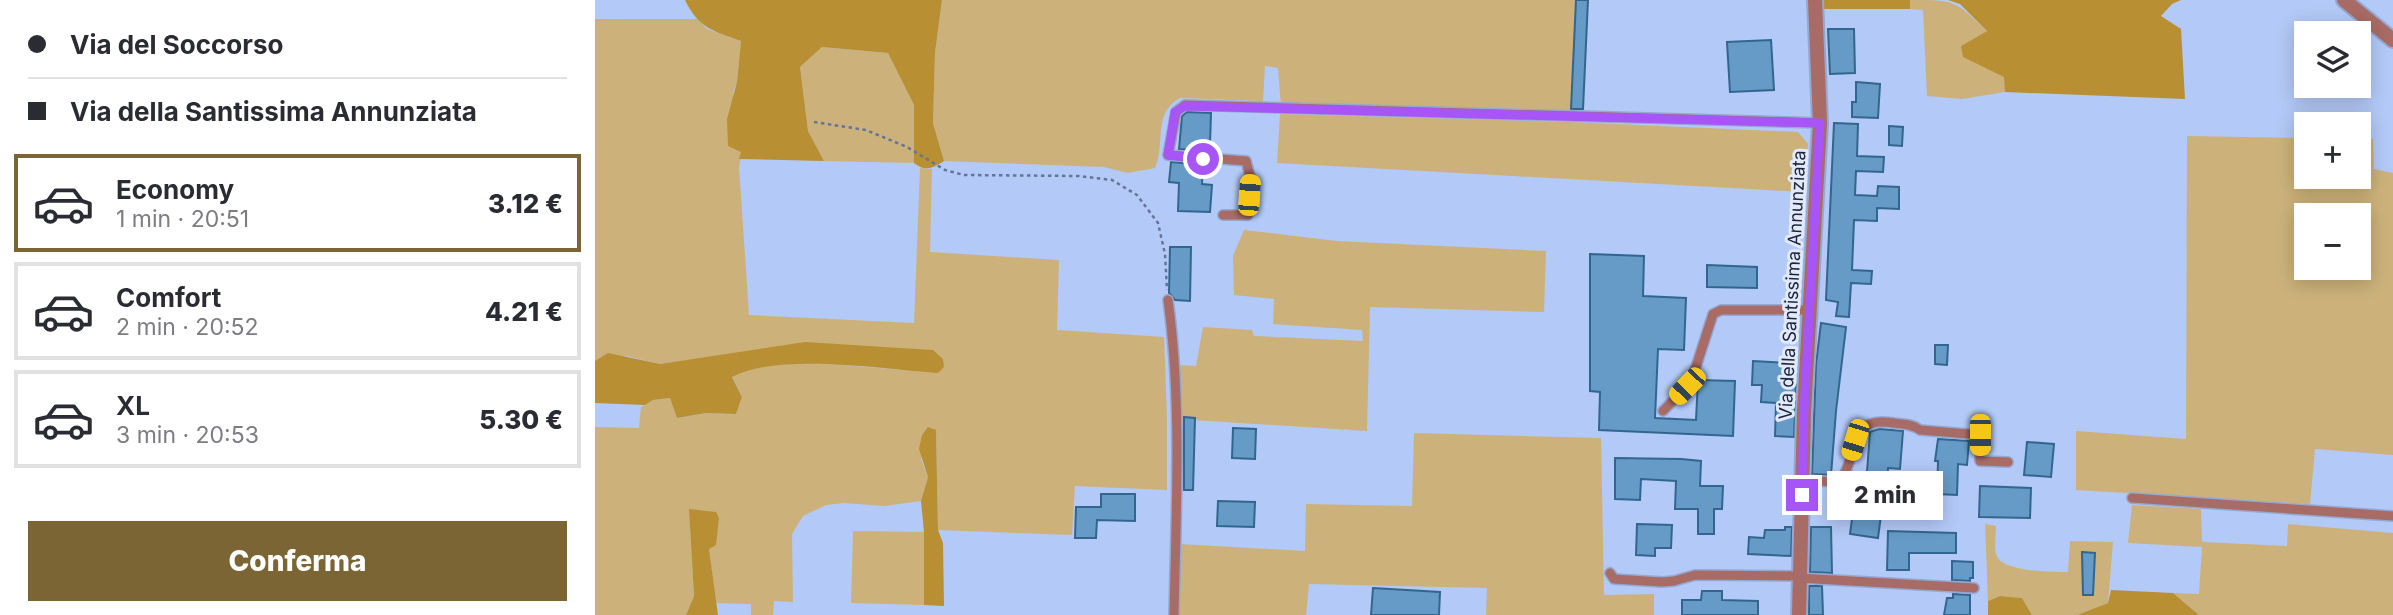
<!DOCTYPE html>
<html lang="it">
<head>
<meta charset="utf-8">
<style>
	:root { --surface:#fff; --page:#f2f2f3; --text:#2b2b33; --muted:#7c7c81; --line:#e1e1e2; --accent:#7c6535 }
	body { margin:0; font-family:Inter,sans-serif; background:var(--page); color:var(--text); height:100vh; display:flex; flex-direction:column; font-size:26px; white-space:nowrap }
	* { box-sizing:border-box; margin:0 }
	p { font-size:23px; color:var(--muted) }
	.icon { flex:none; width:38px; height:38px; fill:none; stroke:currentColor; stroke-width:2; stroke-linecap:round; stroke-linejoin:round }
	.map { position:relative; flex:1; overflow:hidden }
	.sheet { display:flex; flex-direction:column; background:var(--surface); width:595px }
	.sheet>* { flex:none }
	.guide { display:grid; align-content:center; height:154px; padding:0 28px; background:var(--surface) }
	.tools { position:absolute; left:1699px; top:21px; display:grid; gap:14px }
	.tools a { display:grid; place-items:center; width:77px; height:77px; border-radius:0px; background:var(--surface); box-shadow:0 4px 18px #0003; font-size:35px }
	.end { position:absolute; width:32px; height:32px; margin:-16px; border:9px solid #a855f7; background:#fff; box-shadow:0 0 0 4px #fff }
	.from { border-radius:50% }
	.bubble { position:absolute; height:49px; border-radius:0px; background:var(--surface); box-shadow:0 4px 18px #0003; font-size:23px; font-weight:800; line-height:49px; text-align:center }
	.car { position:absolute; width:21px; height:42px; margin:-21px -10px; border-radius:9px; box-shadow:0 0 5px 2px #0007; background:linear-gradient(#f5c518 24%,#345 0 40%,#f5c518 0 76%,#345 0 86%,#f5c518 0) }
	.guide b { display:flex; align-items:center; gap:24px; height:66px; font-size:26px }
	.guide b+b { border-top:2px solid var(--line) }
	.guide i { width:18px; height:18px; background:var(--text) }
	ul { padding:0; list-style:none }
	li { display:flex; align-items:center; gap:21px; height:98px; margin:0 14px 10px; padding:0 14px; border:4px solid var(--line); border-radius:0px }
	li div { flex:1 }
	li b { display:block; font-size:26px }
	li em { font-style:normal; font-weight:800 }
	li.active { border-color:var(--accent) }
	li>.icon { width:63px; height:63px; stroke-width:1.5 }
	.cta { display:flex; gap:14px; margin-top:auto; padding:14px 28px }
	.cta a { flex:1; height:80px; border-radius:0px; background:var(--accent); color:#fff; font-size:28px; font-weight:800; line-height:80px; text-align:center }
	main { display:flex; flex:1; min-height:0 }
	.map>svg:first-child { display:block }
	.green { fill:#ccb27a; fill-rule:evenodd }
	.forest { fill:#b89033 }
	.building { fill:#669bc7; stroke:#32668f; stroke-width:2 }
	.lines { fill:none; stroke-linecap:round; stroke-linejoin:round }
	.service-casing { stroke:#94a8d1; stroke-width:12 }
	.minor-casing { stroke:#94a8d1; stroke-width:18 }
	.tertiary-casing { stroke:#94a8d1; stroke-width:18 }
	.path { stroke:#657597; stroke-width:2.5; stroke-dasharray:3.5 3.5; stroke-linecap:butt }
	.service { stroke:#a96b65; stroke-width:9 }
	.minor { stroke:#a96b65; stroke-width:14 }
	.tertiary { stroke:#a96b65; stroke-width:14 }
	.route { stroke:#a855f7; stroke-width:9 }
	.labels { text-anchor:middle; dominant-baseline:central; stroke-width:6; stroke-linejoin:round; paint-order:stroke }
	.street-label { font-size:18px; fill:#1a243a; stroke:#e1e9fb }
</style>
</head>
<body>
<main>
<section class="sheet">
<div class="guide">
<b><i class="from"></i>Via del Soccorso</b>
<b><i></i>Via della Santissima Annunziata</b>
</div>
<ul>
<li class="active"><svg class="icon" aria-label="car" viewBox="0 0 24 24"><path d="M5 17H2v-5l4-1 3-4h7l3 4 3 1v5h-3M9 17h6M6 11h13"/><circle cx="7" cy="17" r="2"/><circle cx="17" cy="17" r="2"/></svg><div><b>Economy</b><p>1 min · 20:51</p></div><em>3.12 €</em></li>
<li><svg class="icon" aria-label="car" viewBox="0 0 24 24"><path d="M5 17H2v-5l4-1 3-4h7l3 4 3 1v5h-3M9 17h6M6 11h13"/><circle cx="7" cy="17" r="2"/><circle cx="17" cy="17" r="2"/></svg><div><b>Comfort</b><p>2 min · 20:52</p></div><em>4.21 €</em></li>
<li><svg class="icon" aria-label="car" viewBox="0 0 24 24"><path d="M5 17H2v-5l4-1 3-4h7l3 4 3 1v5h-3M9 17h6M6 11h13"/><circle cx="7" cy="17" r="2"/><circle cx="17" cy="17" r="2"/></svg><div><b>XL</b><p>3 min · 20:53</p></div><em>5.30 €</em></li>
</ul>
<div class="cta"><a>Conferma</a></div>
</section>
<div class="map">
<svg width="1798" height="615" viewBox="0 0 1798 615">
	<rect width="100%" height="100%" fill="#b3c9f7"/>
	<path class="green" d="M347,0H981L976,114L686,106L683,68L670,66L668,101L585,98C557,113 571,143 560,168L533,173L509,167L349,161L338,123L340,53Z
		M1315,0C1361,0 1359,0 1392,31L1366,46L1410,77V92L1367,99L1332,96L1328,10L1315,9Z
		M0,19H103L112,29L146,41L142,82L138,93L147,152L144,167L154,315L319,323L325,168L337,169L335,252L464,260L462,330L569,337L572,418V490L480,486L477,535L343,530L341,430L326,459L333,477L326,501L289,506L249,503L231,505L208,516L197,534L198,602L179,601L178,615H156V604L121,603L114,549L95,527L99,596L91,615H0V427L44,428L46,407L58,400L75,398L83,418L111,413L141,414L147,397L137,376C188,352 286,369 343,373L131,355L64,364L32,356L0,361Z
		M227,47L293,53L319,105V163L229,161L213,131L205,67Z
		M685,114L976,122L1203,132L1213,144L1209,192L682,163Z
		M1592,136L1711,138L1712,177H1764V139H1778L1779,169L1798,173V455L1720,449L1715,504L1481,490V431L1591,439ZM1712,215H1764V268H1712Z
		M649,230L742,241L951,251L949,312L775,307L772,431L582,419L581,365L601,366L608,327L657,330L659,336L768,341L767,330L678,324L679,299L639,295L638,256Z
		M819,433L1006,438L1009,595L1059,594V615H891L892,588L714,584L711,615H583L585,544L710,551L711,504L817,506Z
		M1537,505L1606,509L1607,542L1692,546L1693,524L1798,533V615H1604L1578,593L1604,594L1607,547L1533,543Z
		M1390,524L1401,526C1401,534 1399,546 1401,554C1405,572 1457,572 1473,572L1475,541L1518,542L1513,603L1482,615H1437L1427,598L1405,596L1393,601Z
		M258,531L329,532V605L256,603Z"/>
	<path class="forest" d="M90,0H347L340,53L338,123L349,161C338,168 330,172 319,163V105L293,53L227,47L205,67L213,131L229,161L144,159L146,152L133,146L132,119L142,82L146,41C119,31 104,29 90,0Z
		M1229,0H1315V9H1229Z
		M1353,0H1586L1577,4L1566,16L1586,29L1590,99L1410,92L1409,77L1368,57L1366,46L1392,31L1365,4Z
		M210,342L338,350L348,359L349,367L343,373C289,369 184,352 137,377L147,397L141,414L111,413L82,418L75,398L58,400L50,405L0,403V361L13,353L65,364Z
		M333,427L341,430L343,530L348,543L349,606L329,605V532L326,501L333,477L324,449L327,435Z
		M94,509L121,512L124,518L121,545L114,549L123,615H91L99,596Z
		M1516,590L1578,593L1604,615H1482L1513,603Z
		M1405,596L1427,598L1437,615H1393V601Z"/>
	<path class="building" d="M981,0H993L988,109H976Z
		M1233,29H1259L1260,73L1235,74Z
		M1176,40L1179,90L1135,92L1132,42Z
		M1261,82L1285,84L1283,118L1257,117V102H1261Z
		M592,112L616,113L615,145L609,144V151L584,149L587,116Z
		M1239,123L1263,124L1262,156L1289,157L1288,172L1261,171L1260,195L1282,196L1283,186L1304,187V209L1282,208V221L1259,220L1257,270L1277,271L1276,284L1256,283L1254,317L1241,316L1243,302L1231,300Z
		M1294,126L1308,127L1307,146L1294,145Z
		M576,162L608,165L607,184L617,185L615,212L583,211L584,183L574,182Z
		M575,247H596L595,301L580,300L574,293Z
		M995,254L1049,256L1048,296L1091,298L1089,350L1063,349L1060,418L1101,420L1103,380L1140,381L1138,436L1004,430L1005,392L995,391Z
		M1112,265L1162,267V288L1112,287Z
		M1226,323L1251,327L1241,411L1236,475L1217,474L1221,364Z
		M1340,345H1353L1352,365L1340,364Z
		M1158,361L1192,363L1191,384H1201L1199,437L1180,436L1181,403L1166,402L1167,385H1157Z
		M589,417L600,418L598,490H589Z
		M638,428L661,429L660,459L637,458Z
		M1284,429L1308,431L1305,469L1293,468L1291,500H1288L1283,538L1255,534L1260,497L1270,498L1275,432Z
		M1343,439L1374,441L1372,465L1363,464L1362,495L1342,494L1343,461H1340Z
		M1432,442L1459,444L1456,477L1429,475Z
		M1020,458L1086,459L1106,461L1105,486H1128L1127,509H1119V534H1103V509H1080L1081,481L1046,479L1045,500L1020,499Z
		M1385,486L1436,488L1435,518L1384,517Z
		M506,494H540V521L502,520L501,538H480L481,507H506Z
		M623,501L660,502L659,527L622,526Z
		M1042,524L1077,525L1076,548H1060V556L1041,555Z
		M1190,527H1197L1196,556L1153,554L1154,537L1169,538L1170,530H1190Z
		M1216,527H1236L1237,573L1215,572Z
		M1293,531L1361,533V553H1314V570H1292Z
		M1487,552L1500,553L1498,595H1488Z
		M1357,561L1378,562V578H1375V581L1357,580Z
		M1214,586H1227L1228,615H1214Z
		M778,588L845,592L844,615H776Z
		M1107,591H1127V600L1163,601V615H1087V600H1106Z
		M1358,594L1375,595V615H1349L1352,598H1358Z"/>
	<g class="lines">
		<defs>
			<path id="service" d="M628,215H653L655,176L651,161L573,155L581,112L590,105L1225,123
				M573,300C587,401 581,513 579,615
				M1068,411L1092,386L1100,370L1118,314L1126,310H1215
				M1208,480L1241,482L1246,480C1265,453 1250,415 1299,423C1308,424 1318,424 1325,430L1385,435V461L1413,462
				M1537,498L1798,516
				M1015,573L1019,579L1067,582L1079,581L1100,575L1204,576
				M1204,578L1379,588"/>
			<path id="minor" d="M1749,0L1798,40"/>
			<path id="tertiary" d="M1204,615L1209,412L1225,123L1220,0"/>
		</defs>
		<use href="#service" class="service-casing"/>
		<use href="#minor" class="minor-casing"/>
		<use href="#tertiary" class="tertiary-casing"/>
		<path class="path" d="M219,122L271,130L312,147L350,170L369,175L484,176L517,180L542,195L563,223L570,254L572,290"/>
		<use href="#service" class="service"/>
		<use href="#minor" class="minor"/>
		<use href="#tertiary" class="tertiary"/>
	</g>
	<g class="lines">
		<path class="route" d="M608,159L573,155L580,112L590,106L1225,123L1209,412L1207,495"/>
	</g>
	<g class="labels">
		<g class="street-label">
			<text transform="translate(1197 285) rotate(-87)">Via della Santissima Annunziata</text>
		</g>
	</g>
</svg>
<div class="tools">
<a><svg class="icon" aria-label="layers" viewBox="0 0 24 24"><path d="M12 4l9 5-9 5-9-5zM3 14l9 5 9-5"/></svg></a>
<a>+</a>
<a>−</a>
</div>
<i class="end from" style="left:608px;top:159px"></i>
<i class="end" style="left:1207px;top:495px"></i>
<div class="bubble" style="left:1232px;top:471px;width:116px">2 min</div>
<i class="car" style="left:654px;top:195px;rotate:4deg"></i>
<i class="car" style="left:1092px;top:386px;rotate:224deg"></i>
<i class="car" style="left:1385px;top:435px;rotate:180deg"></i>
<i class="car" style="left:1260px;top:440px;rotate:197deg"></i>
</div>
</main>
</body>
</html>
